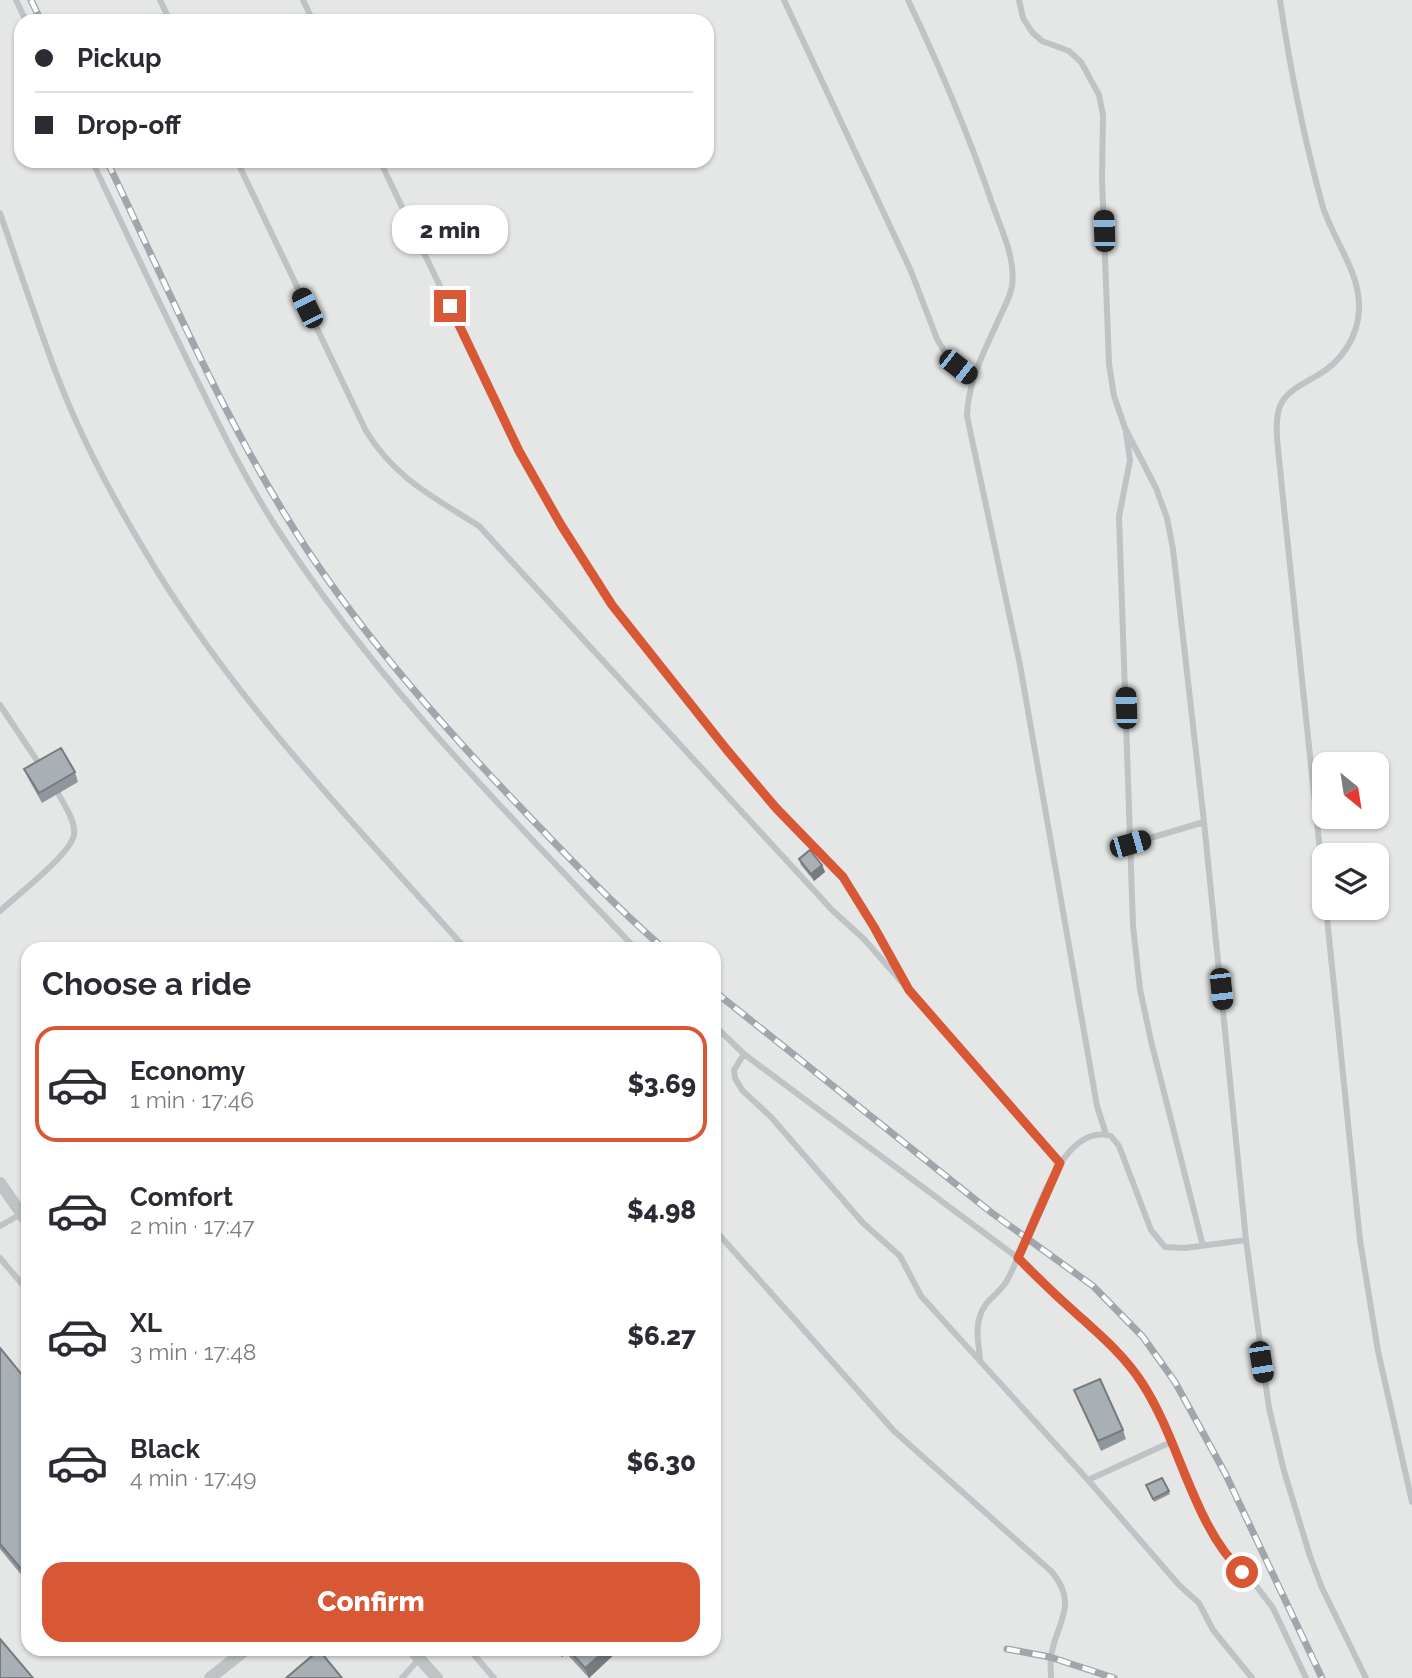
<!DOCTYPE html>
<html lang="en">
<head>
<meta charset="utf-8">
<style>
	:root { --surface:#fff; --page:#f2f2f3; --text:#2b2b33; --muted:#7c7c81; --line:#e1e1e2; --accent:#d85735 }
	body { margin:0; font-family:Raleway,sans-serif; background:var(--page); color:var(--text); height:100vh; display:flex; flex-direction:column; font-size:26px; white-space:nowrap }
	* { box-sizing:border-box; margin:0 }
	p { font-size:23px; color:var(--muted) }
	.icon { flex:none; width:38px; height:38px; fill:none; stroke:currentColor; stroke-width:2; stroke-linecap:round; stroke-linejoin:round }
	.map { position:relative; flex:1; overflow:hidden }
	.drawer { position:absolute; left:21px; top:942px; width:700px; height:714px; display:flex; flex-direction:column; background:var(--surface); border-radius:21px; box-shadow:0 2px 5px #0004 }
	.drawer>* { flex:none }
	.top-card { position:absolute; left:14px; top:14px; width:700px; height:154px; border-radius:21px; box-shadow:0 2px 5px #0004; display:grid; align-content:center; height:154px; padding:0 21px; background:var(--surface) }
	.needle { width:46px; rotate:150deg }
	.fabs { position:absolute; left:1312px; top:752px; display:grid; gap:14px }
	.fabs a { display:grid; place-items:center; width:77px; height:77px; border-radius:14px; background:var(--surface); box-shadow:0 2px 5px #0004; font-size:35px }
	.end { position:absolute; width:32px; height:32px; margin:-16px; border:9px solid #d85735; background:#fff; box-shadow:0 0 0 4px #fff }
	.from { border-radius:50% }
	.bubble { position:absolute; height:49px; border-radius:21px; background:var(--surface); box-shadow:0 2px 5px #0004; font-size:23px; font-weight:800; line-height:49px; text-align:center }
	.car { position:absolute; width:21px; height:42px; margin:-21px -10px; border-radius:9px; box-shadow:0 0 5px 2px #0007; background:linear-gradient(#222 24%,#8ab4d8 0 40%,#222 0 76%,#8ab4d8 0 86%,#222 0) }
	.top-card b { display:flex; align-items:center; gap:24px; height:66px; font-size:26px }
	.top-card b+b { border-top:2px solid var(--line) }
	.top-card i { width:18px; height:18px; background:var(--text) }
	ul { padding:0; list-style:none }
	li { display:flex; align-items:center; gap:21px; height:116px; margin:0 14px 10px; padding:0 7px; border:4px solid transparent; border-radius:21px }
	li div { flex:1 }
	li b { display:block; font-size:26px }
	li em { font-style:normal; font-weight:800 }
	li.on { border-color:var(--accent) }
	li>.icon { width:63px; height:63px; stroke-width:1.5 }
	h2 { padding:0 21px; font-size:32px; line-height:84px }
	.action { display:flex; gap:14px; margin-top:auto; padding:14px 21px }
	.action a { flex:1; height:80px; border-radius:21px; background:var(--accent); color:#fff; font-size:28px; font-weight:800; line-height:80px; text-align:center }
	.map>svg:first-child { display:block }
	.built { fill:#e5e6e6; fill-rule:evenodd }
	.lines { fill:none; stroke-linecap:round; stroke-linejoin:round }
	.lane { stroke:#bec3c6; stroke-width:6 }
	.street { stroke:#bec3c6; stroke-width:12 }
	.rail-casing { stroke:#a0a7ac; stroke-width:7 }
	.rail { stroke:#fff; stroke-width:4.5; stroke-dasharray:13; stroke-linecap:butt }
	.wall { fill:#90979c }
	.shaded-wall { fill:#767b7f }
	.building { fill:#a8b0b5; stroke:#767b7f; stroke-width:2 }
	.route { stroke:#d85735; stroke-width:9 }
</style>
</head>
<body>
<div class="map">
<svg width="1412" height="1678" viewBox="0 0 1412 1678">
	<rect width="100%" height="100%" fill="#f7f7f5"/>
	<path class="built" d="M0,0H1412V1678H0ZM21,21H707V161H21ZM1325,765H1377V817H1325ZM1325,856H1377V908H1325ZM28,948H714V1648H28Z"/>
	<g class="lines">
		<path class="lane" d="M16,0L26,21
			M160,0L170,21
			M303,0L313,21
			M784,0L911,271L937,339L946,354L973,378
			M908,0C940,67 968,133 992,203C1001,229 1016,258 1012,286C1010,298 1003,309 998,321C984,352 968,381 967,416L1020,665L1097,1106L1106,1134
			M1019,0L1023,18L1032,32L1042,41L1069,51L1081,62L1099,95L1103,115L1102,178L1109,364L1114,396L1125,428L1156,488L1167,518L1173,549L1204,822L1246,1240L1269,1408L1284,1471L1310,1556L1322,1588L1366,1678
			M1280,0C1290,68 1304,138 1322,204C1332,239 1361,272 1359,310C1358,337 1341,362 1318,375C1305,383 1288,390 1281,404C1272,421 1280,460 1281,479L1325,899
			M92,161C128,236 163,311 200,386C224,435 248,484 278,530C378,685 509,815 635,948
			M237,161L366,431C396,479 432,496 479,526L833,911L864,939L1060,1163
			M380,161L519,451L561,525L612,605L666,674L776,808L843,877L874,927L903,980
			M0,213C19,268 37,323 58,378C81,438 113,498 146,553C233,700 353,822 465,948
			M1126,433L1130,460L1119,517L1133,926L1140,989L1151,1041L1203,1246
			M0,705L42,768
			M1130,844L1204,822
			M1326,908L1360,1240L1378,1351L1412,1502
			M0,911C16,896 70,855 74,835C76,821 64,805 58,793
			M714,1025L744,1054L1018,1258L1114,1349L1131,1367L1152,1400L1213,1535L1231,1561L1254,1583L1273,1608L1306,1678
			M744,1054L734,1070L735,1078L742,1090L771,1117L863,1223L900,1256L921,1296L1088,1480L1179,1585L1199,1603L1213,1630L1252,1678
			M0,1226L21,1214
			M714,1229L894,1431L1052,1572C1079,1605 1057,1621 1051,1656C1050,1663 1051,1671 1051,1678
			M0,1258L28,1291
			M980,1359C979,1346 975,1330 980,1316C984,1301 998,1295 1006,1282C1028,1248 1055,1119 1111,1136L1119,1146L1151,1230L1165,1247L1185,1248L1246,1240
			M1088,1480L1171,1442
			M468,1648L494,1678
			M402,1678L419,1659"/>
		<path class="street" d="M0,1183L28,1223
			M410,1648L437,1678
			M210,1678L248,1648"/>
		<defs>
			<path id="rail" d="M31,0L41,21
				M107,161C170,293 228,429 308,551C371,645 446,730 524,811C569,858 614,905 663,948
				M714,991L992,1213L1093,1286L1143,1337L1175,1382L1225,1473L1322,1678
				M1007,1649L1050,1657L1114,1678"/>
		</defs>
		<use href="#rail" class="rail-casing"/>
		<use href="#rail" class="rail"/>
	</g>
	<path class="wall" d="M24,769L75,772L78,782L42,803L28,778Z
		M799,859L822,865L825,872L814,881L801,865Z
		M0,1348L28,1382V1583L0,1549Z
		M1074,1390L1123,1430L1126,1439L1101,1451Z
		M1162,1478L1170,1494L1154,1502L1146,1485Z
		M554,1648H621L589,1678L566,1653L562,1657Z"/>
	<path class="shaded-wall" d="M822,865L825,872L814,881L811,874Z
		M559,1648H564L566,1653L562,1657Z
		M608,1648H621L589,1678L585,1668Z"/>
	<path class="building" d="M61,748L75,772L39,793L24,769Z
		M810,850L822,865L811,874L799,859Z
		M0,1348L28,1382V1577L0,1544Z
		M1100,1379L1123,1430L1098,1441L1074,1390Z
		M1162,1478L1169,1491L1153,1499L1146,1485Z
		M0,1639L33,1678H0Z
		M567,1648H608L585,1668Z
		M319,1650L342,1678H286Z"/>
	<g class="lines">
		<path class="route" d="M450,306L519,451L561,525L612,605L727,750L776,808L843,877L874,927L909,990L1060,1163L1018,1258C1034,1274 1051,1291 1068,1306C1094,1330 1123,1353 1142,1383C1180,1441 1193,1525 1242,1572"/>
	</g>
</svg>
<div class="fabs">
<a><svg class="needle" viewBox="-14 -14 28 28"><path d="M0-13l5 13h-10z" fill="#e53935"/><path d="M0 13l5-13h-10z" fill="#7c7c81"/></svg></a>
<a><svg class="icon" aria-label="layers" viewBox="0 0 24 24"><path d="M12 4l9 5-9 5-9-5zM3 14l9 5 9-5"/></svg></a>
</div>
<i class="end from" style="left:1242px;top:1572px"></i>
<i class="end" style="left:450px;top:306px"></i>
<div class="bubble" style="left:392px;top:205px;width:116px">2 min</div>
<i class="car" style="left:1104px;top:231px;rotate:358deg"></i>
<i class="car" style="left:307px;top:308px;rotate:334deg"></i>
<i class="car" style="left:958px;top:367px;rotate:128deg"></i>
<i class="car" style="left:1126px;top:708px;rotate:358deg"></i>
<i class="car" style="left:1130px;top:844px;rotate:74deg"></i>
<i class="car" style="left:1221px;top:989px;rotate:174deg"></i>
<i class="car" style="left:1261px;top:1362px;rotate:171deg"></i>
<div class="top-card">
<b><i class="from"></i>Pickup</b>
<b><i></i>Drop-off</b>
</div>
<section class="drawer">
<h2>Choose a ride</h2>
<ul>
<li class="on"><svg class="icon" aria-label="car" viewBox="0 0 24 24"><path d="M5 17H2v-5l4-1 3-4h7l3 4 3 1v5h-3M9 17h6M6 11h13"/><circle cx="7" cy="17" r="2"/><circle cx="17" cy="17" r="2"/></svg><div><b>Economy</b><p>1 min · 17:46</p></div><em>$3.69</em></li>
<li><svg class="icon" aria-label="car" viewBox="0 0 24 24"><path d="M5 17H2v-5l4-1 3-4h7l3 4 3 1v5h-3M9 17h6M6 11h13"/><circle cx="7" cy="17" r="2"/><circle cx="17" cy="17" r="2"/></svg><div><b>Comfort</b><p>2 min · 17:47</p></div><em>$4.98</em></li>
<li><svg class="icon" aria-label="car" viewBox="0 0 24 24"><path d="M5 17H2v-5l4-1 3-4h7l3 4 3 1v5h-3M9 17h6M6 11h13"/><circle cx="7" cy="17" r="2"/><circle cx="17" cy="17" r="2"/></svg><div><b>XL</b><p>3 min · 17:48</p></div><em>$6.27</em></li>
<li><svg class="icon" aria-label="car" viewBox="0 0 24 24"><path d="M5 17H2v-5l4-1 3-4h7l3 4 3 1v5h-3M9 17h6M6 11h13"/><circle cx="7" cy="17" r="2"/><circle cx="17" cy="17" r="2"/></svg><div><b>Black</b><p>4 min · 17:49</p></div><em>$6.30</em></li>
</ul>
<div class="action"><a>Confirm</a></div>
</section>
</div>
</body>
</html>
